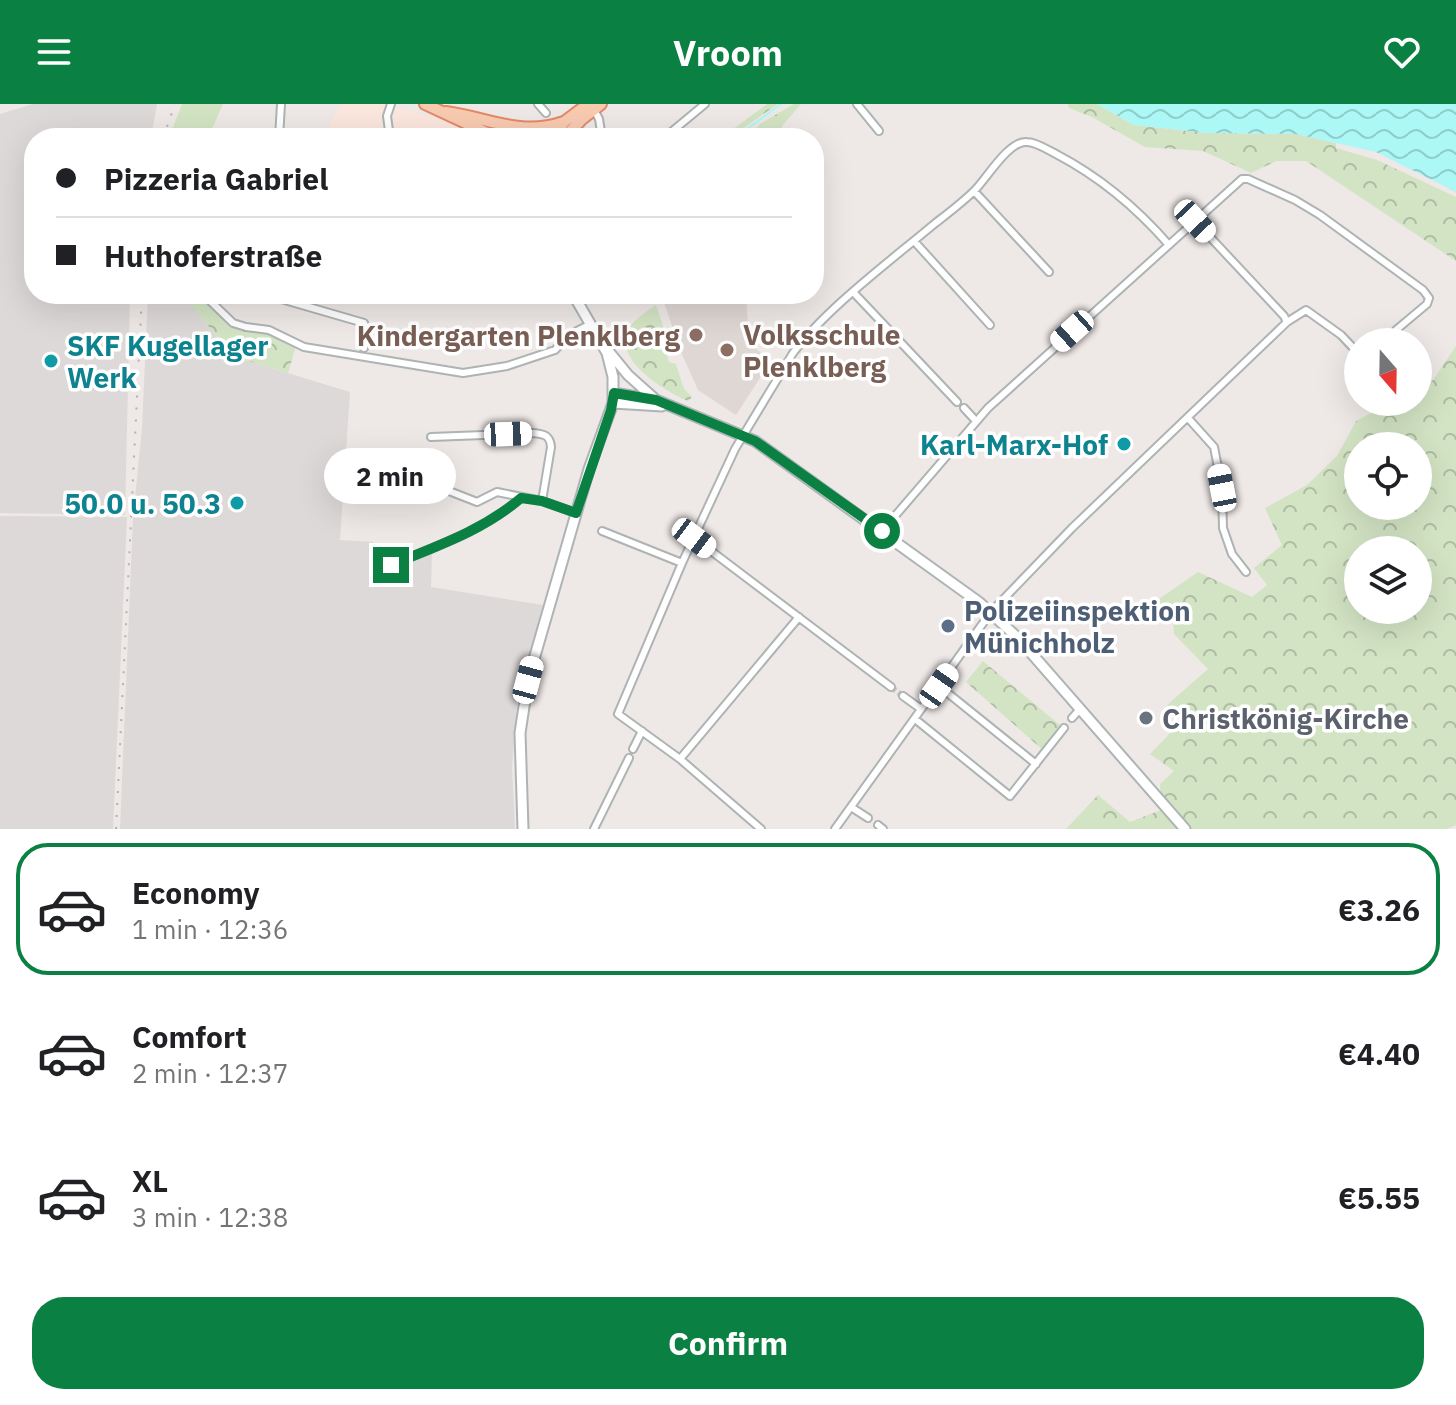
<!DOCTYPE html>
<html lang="en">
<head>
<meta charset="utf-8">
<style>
	:root { --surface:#fff; --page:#f6f6f6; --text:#202124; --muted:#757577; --line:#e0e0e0; --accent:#0b8043 }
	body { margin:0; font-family:"IBM Plex Sans",sans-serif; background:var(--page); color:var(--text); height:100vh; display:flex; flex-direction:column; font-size:30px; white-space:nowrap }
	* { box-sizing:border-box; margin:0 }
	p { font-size:26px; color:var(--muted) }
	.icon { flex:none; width:44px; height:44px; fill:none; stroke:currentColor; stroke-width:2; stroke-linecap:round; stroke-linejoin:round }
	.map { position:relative; height:725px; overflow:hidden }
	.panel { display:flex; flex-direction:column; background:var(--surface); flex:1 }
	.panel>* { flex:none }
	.hud { position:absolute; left:24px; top:24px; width:800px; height:176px; border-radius:32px; box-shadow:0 8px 32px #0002; display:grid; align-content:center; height:176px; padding:0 32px; background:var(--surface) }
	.needle { width:52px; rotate:160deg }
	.buttons { position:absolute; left:1344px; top:224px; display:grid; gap:16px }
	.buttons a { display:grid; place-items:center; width:88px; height:88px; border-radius:50%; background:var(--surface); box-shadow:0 8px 32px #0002; font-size:40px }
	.end { position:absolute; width:36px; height:36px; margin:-18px; border:10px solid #0b8043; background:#fff; box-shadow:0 0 0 4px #fff }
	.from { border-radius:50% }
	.bubble { position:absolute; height:56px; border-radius:28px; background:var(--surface); box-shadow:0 8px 32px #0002; font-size:26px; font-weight:700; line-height:56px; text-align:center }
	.car { position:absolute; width:24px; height:48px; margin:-24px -12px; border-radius:10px; box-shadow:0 0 6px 2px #0007; background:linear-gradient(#fff 24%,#345 0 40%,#fff 0 76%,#345 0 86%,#fff 0) }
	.hud b { display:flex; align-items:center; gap:28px; height:76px; font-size:30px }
	.hud b+b { border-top:2px solid var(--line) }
	.hud i { width:20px; height:20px; background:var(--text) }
	ul { padding:14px 0 0; list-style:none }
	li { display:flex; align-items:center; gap:24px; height:132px; margin:0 16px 12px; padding:0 16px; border:4px solid transparent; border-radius:32px }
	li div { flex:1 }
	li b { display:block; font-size:30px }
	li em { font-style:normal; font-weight:700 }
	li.selected { border-color:var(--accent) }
	li>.icon { width:72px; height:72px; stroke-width:1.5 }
	.cta { display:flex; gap:16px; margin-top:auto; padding:16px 32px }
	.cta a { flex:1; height:92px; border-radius:32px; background:var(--accent); color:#fff; font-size:32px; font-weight:700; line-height:92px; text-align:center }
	header { display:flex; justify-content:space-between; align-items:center; height:104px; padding:0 32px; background:var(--accent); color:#fff; font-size:36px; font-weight:700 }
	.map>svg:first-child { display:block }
	.commercial { fill:#fbe7de }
	.industrial { fill:#ddd9d8 }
	.education { fill:#ded7d4 }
	.grass { fill:#d3e4c4 }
	.forest { fill:url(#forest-crowns); fill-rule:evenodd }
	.water { fill:url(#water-waves) }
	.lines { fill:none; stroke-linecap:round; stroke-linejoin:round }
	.stream { stroke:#acf8f6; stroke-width:2 }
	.street-tunnel { stroke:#cac7c6; stroke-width:6; stroke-dasharray:6 3; stroke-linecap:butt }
	.street-casing { stroke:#aeb3b4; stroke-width:10 }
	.secondary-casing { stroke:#aeb4b5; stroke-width:13 }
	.primary-casing { stroke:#e68867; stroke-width:14 }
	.street { stroke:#fff; stroke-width:6 }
	.secondary { stroke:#fff; stroke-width:9 }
	.primary { stroke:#f8cbb1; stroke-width:10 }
	.rail { stroke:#b1b2b3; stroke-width:2; stroke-dasharray:2 10; stroke-linecap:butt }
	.route { stroke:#0b8043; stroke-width:10 }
	.education-dot { fill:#8d6e63; stroke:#fff; stroke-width:3 }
	.culture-dot { fill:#0f9aa8; stroke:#fff; stroke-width:3 }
	.service-dot { fill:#5c6f8a; stroke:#fff; stroke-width:3 }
	.worship-dot { fill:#6b7280; stroke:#fff; stroke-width:3 }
	.labels { text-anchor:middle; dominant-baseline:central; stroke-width:7; stroke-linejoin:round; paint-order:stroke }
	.education-label { font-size:28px; font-weight:bold; fill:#785e54; stroke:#fff; text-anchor:start }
	.culture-label { font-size:28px; font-weight:bold; fill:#0d838f; stroke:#fff; text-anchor:end }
	.service-label { font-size:28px; font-weight:bold; fill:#4e5e75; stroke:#fff; text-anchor:start }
	.worship-label { font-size:28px; font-weight:bold; fill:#5b616d; stroke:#fff; text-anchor:start }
</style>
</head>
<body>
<header><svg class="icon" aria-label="menu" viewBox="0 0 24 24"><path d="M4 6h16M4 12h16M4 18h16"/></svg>Vroom<svg class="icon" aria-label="heart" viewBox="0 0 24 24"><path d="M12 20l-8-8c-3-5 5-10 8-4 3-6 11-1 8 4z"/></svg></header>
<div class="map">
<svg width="1456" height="725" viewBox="0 0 1456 725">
	<defs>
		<pattern id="forest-crowns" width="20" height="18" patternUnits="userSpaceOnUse" patternTransform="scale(2)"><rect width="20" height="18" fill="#d3e4c4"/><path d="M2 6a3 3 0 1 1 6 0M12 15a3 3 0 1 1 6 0" fill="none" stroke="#aebca3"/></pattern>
		<pattern id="water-waves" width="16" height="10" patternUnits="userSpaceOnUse" patternTransform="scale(2)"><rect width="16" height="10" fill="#acf8f6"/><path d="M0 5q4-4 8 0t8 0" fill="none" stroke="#8fcccb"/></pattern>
	</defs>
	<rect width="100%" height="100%" fill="#eee8e6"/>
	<path class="commercial" d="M341,0H384L439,15L480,34H333L328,23Z"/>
	<path class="industrial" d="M33,0H157L151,34H34V190H130L125,411L0,409V10Z
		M148,190H183L232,252L350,288L340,436L374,438L372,469L432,448L431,483L543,501L517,598L512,663L515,725H120L133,413L142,325Z
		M0,412L127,413L113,725H0Z"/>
	<path class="education" d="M661,190H746L749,239L771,257L736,311L698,286L681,248Z"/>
	<path class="grass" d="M182,0H223L208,34H169Z"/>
	<path class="forest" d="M767,0H778L729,34H721Z
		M794,0H801L782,22L783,34H747L760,20Z
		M1068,0H1097L1134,21L1207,29L1296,30L1336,39V44L1377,56L1456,93V157L1306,57H1276L1251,69L1203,47L1145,43L1092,13L1069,4Z
		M183,190H200L230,219L269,229L296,242L288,269L232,252Z
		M656,201L670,243L665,246L669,258L676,260L684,285L692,293L688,297C666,287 621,262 626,232C628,219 646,208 656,201Z
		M1456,242V721L1447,725H1066L1098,691L1130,718L1161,706L1160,680L1174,667L1150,650L1181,618L1167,601L1208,565L1174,530L1173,513L1156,497L1198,468L1252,493L1267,481L1254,464L1282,441L1265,404L1307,381L1337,352L1356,317L1392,298H1418V284L1433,276ZM1358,342H1418V402H1358ZM1358,446H1418V506H1358Z
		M983,557L1061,622L1045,648L966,578Z"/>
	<path class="water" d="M1097,0H1456V88L1376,48L1296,30L1207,29L1134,21Z"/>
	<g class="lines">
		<path class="stream" d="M584,21L585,34
			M735,34L781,0"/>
		<path class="street-tunnel" d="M891,583L903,592"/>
		<defs>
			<path id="street" d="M538,0L546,9
				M857,0L879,27
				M593,4L599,15L602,34
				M279,34L281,0
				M390,34L387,12L391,0
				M664,34L705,0
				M974,87L1049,168
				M1195,117L1284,212L1287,218
				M914,137L990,221
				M854,189L957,298
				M203,190L233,219L246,223L269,226L304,243L463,269L507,262L555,246L569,231L591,220
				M264,190L364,219L366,223L364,244
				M964,304L976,317
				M1188,314L1214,343L1222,384L1223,424L1232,450L1246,468
				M431,333L533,329C544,330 550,331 551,343L542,397
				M352,366L414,385L449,387L477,398L497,388L542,397L576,409
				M602,427L682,459
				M882,427L988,304L1242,75H1248L1295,96L1320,111L1423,186L1429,194L1427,200L1396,226
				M694,434L891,583
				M391,461C437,442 483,427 521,394
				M939,582L1036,660
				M903,592L921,605
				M1072,614L1080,605
				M915,615L1010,692L1064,624
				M633,645L642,627
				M680,655L799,513
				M851,703L868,714
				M878,721L883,725
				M594,725L629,654
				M761,725L680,655L618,610L682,459L735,345L793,249C827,204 889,158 933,121C947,110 962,99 975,86C987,74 1009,36 1027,38C1036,38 1048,46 1056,50C1100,73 1136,103 1169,141
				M835,725L991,508L1072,424L1287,218L1306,206L1341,231L1358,249"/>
			<path id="secondary" d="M601,238L628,271L656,296L755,337L980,499L1018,534L1185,725
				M614,289L654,296
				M613,299L662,302
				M523,725L520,629L528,576L589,365L613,299V273L607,249L573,190"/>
			<path id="primary" d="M425,0L498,34
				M446,8C490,14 520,33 564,18
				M553,34L564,18L588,0
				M564,34L582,15L601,0"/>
		</defs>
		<use href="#street" class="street-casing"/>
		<use href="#secondary" class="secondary-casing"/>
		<use href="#primary" class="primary-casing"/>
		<use href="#street" class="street"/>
		<use href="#secondary" class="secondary"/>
		<use href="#primary" class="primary"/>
		<path class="rail" d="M163,34L175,0
			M116,725L142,190"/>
	</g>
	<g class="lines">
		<path class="route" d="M391,461C437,442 482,427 521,394L542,397L576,409L611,306L614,289L656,296L755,337L882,427"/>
	</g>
	<g class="education-dot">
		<circle cx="696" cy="231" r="8"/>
		<circle cx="727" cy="246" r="8"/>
	</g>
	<g class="culture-dot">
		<circle cx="51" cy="257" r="8"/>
		<circle cx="1124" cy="340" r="8"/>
		<circle cx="237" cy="399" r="8"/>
	</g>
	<circle class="service-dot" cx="948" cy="522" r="8"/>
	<circle class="worship-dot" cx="1146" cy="614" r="8"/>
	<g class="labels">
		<g class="education-label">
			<text x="743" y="230">Volksschule<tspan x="743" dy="32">Plenklberg</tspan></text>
			<text x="680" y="231" text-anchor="end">Kindergarten Plenklberg</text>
		</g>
		<g class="culture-label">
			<text x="67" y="241" text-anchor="start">SKF Kugellager<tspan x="67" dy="32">Werk</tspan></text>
			<text x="1108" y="340">Karl-Marx-Hof</text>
			<text x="221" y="399">50.0 u. 50.3</text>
		</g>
		<g class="service-label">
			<text x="964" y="506">Polizeiinspektion<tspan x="964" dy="32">Münichholz</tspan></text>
		</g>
		<g class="worship-label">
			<text x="1162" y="614">Christkönig-Kirche</text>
		</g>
	</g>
</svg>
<div class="buttons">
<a><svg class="needle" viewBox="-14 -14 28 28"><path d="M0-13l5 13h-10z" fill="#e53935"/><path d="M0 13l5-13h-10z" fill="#757577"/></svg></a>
<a><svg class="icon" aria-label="locate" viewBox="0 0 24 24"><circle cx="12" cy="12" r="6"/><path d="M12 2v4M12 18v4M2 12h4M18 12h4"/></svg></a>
<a><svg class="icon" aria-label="layers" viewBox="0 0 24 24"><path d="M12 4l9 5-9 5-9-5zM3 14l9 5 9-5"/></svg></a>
</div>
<i class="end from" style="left:882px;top:427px"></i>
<i class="end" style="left:391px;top:461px"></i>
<div class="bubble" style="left:324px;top:344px;width:132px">2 min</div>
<i class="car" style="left:1195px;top:117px;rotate:137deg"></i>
<i class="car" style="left:1072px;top:227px;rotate:228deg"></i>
<i class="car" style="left:508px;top:330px;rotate:88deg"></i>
<i class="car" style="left:1222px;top:384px;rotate:349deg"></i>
<i class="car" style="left:694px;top:434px;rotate:127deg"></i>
<i class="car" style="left:528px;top:576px;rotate:15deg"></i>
<i class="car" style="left:939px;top:582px;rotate:35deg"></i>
<div class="hud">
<b><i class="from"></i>Pizzeria Gabriel</b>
<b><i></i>Huthoferstraße</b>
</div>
</div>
<section class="panel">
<ul>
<li class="selected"><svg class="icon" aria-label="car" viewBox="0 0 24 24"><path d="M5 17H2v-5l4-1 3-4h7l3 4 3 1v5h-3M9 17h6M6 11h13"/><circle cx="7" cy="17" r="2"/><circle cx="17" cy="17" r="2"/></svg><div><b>Economy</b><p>1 min · 12:36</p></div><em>€3.26</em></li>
<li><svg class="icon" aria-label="car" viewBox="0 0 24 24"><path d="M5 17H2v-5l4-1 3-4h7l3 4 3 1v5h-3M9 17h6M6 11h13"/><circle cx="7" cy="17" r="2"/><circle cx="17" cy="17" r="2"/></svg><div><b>Comfort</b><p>2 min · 12:37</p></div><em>€4.40</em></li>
<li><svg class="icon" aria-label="car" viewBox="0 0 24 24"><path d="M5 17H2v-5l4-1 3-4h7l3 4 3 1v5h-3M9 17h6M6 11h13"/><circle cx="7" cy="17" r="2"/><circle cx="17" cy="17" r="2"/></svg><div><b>XL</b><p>3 min · 12:38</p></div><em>€5.55</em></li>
</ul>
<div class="cta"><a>Confirm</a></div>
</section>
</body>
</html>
